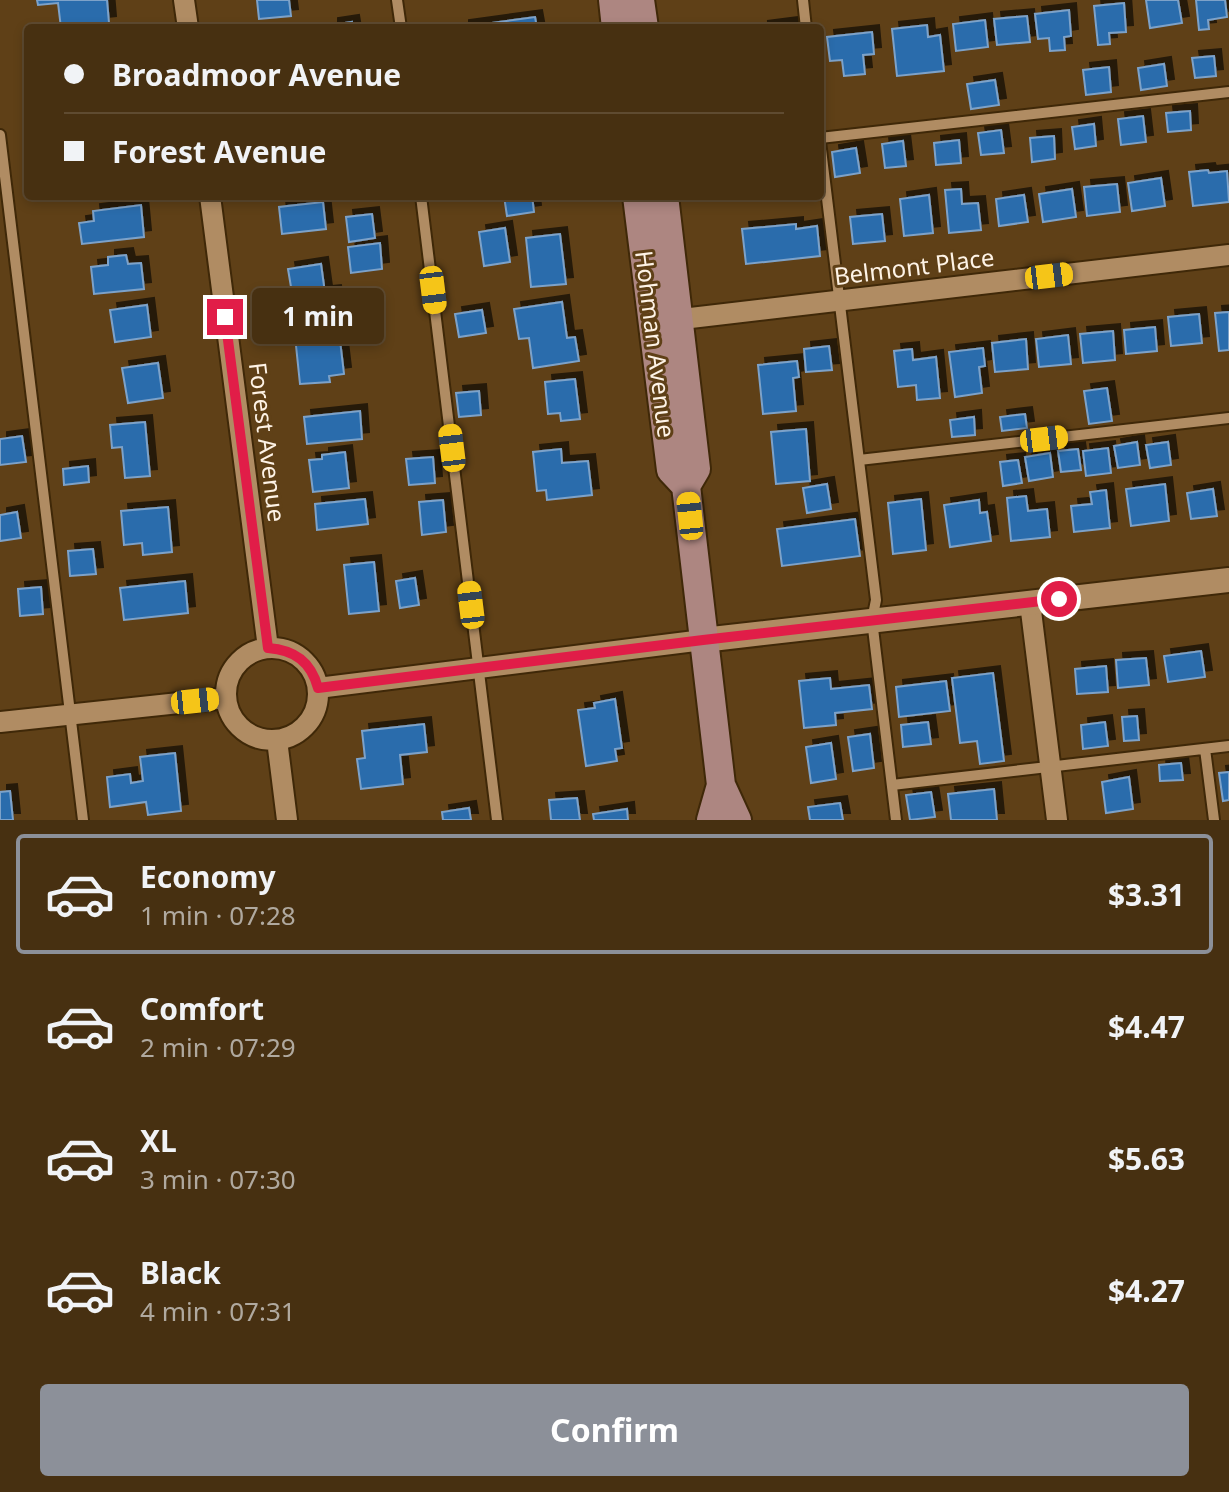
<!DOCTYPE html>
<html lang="en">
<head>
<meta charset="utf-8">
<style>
	:root { --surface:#473011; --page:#513c1f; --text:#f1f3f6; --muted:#b0a99f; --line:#5f4b31; --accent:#8c9099 }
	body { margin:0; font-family:"Noto Sans",sans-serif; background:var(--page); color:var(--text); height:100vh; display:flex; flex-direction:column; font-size:30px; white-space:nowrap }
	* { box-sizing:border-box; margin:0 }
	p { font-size:26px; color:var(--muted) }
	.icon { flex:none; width:44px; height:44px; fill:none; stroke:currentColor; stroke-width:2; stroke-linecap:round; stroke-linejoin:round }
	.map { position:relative; height:820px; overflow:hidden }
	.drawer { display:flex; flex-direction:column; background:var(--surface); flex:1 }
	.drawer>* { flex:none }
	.banner { position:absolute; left:24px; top:24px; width:800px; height:176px; border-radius:8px; box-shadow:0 4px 12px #0003,0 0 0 2px var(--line); display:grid; align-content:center; height:176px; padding:0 40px; background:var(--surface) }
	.end { position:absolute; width:36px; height:36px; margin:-18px; border:10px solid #e11d48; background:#fff; box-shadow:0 0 0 4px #fff }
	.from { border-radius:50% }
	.bubble { position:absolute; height:56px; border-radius:8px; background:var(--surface); box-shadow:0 4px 12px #0003,0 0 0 2px var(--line); font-size:26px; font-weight:700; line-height:56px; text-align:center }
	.car { position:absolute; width:24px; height:48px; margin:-24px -12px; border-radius:10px; box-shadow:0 0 6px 2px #0007; background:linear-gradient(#f5c518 24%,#345 0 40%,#f5c518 0 76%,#345 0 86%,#f5c518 0) }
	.banner b { display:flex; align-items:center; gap:28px; height:76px; font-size:30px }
	.banner b+b { border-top:2px solid var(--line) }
	.banner i { width:20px; height:20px; background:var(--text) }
	ul { padding:14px 0 0; list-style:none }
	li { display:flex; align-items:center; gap:24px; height:120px; margin:0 16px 12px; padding:0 24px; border:4px solid transparent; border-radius:8px }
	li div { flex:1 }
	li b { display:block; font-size:30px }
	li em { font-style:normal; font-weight:700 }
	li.active { border-color:var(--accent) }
	li>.icon { width:72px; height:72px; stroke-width:1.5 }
	.button { display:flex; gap:16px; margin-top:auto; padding:16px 40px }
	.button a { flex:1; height:92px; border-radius:8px; background:var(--accent); color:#fff; font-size:32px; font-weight:700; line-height:92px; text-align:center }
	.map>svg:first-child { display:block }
	.building { fill:#296cac; stroke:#7da2c9; stroke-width:2; filter:url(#shadow) }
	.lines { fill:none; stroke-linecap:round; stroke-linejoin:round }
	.service-casing { stroke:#3f2808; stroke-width:14 }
	.minor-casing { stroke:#3f2808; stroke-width:24 }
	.tertiary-casing { stroke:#3f2808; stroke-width:28 }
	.secondary-casing { stroke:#3f2808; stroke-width:32 }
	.service { stroke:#b08c63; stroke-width:10 }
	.minor { stroke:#b08c63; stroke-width:20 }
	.tertiary { stroke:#b08c63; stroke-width:24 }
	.secondary { stroke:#ad8681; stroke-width:28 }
	.route { stroke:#e11d48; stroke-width:10 }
	.labels { text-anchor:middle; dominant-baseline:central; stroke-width:6; stroke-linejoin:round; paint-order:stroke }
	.street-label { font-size:24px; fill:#fef3e6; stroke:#5f4017 }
</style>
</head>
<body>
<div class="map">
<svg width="1229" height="820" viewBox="0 0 1229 820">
	<defs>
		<filter id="shadow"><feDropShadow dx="7" dy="-7" stdDeviation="0" flood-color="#0009"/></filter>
	</defs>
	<rect width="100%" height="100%" fill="#5f4017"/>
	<path class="building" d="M37,0H107L109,23L61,28L58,3L38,5Z
		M257,0H289L291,16L259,19Z
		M1146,0H1178L1182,23L1150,28Z
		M1196,0H1225L1227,17L1208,20L1209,29L1199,30Z
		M1124,3L1126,32L1109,33L1110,44L1098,45L1094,6Z
		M1069,10L1071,36L1064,37L1065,50L1050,51L1049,38L1038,39L1035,14Z
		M1027,16L1030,42L997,45L994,19Z
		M535,17L537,28H462V27Z
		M985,20L988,47L956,51L953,24Z
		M352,22L353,28H331V25Z
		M792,24V28H760Z
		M927,25L928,37L940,35L944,71L897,76L892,29Z
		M872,32L874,54L863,55L865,74L844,76L842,60L830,61L827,37Z
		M1214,56L1216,76L1195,78L1192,58Z
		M1164,64L1167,86L1141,90L1138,68Z
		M1109,67L1111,92L1086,95L1083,70Z
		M995,80L999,105L971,109L967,84Z
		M1190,111L1191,130L1168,132L1166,113Z
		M1143,116L1146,142L1121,145L1118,119Z
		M1094,124L1096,146L1075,149L1072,127Z
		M1001,130L1004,153L981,155L978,133Z
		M1054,136L1055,159L1032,162L1030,138Z
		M959,140L961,163L936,165L934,143Z
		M903,141L906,166L885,168L882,144Z
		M856,148L860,173L835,177L832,152Z
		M1208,170L1209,173L1227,171L1229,202L1193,206L1189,172Z
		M1161,178L1165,206L1132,211L1128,183Z
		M1117,184L1120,212L1087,216L1084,187Z
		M961,189L962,204L978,203L981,230L949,233L945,190Z
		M1072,189L1076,217L1043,222L1039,194Z
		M929,195L933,233L904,236L900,199Z
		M1024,195L1028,222L999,226L996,199Z
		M504,196H532L534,212L507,216Z
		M323,202L326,229L282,234L279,207Z
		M141,205L144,237L82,244L79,223L94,221L93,211Z
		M372,214L375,238L349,242L346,217Z
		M882,214L885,241L853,244L850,217Z
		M796,224V229L817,226L820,256L746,264L742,229Z
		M505,228L510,262L484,266L479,232Z
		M560,234L566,284L531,287L526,238Z
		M380,243L382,269L351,273L348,247Z
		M126,255L128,264L141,263L144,289L94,294L91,267L108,265V257Z
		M321,264L325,293L334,292L336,305L295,311L288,269Z
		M562,302L567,338L575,337L579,361L533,368L529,338L519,339L514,309Z
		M147,305L151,337L115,342L110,310Z
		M482,310L486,333L459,337L455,314Z
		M1229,312V350L1219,351L1215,313Z
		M1199,314L1202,343L1171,346L1168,317Z
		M1155,327L1157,351L1126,354L1124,330Z
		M1113,331L1115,360L1083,363L1080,334Z
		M339,332L344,374L329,376L330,382L300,384L295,336Z
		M1068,335L1071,364L1039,367L1036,339Z
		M1026,339L1028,369L995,372L992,343Z
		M829,346L832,370L806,372L804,349Z
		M983,348L985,366L979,367L982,393L955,397L949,352Z
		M912,349L913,360L936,357L940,398L917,400L916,385L898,387L894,351Z
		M797,361L799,377L793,378L796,411L763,414L758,365Z
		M158,363L163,398L128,403L122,368Z
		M575,379L580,419L561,421L560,413L548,414L545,382Z
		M1107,388L1112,421L1089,424L1084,391Z
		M479,391L481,415L459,417L456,393Z
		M360,411L362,439L307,444L304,417Z
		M1025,414L1027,428L1002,431L1000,417Z
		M974,417L975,435L952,437L950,420Z
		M145,422L150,476L125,478L122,447L112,448L110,425Z
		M806,429L810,481L776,484L771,432Z
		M22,436L26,462L0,465V439Z
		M1137,442L1140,465L1118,468L1114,446Z
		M1168,442L1171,465L1150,468L1146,445Z
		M1108,448L1111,473L1086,476L1083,451Z
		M561,449L562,463L588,461L592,495L547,500L546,490L537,491L533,452Z
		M1078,449L1081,470L1061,472L1058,451Z
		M345,452L349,488L313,492L309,460L322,459V455Z
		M1050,453L1053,477L1029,481L1025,457Z
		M433,457L435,483L409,485L406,459Z
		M1018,460L1022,483L1003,486L1000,462Z
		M88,466L89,482L64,485L63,469Z
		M827,484L831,509L807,513L803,488Z
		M1165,484L1169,521L1131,526L1126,489Z
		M1213,489L1217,516L1191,519L1187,493Z
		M1106,490L1110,528L1074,532L1071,506L1092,504L1090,492Z
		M1026,496L1028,511L1047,509L1050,537L1011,541L1007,498Z
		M365,499L368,524L317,530L315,504Z
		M921,499L926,550L893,554L888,503Z
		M443,500L446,532L422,535L419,502Z
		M979,500L980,513L987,512L991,541L950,547L944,505Z
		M168,507L172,552L143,555L142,543L124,545L121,511Z
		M17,512L21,538L0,541V515Z
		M855,519L860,556L782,566L777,529Z
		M93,549L96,574L70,576L68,551Z
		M374,562L379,611L349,614L344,565Z
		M415,578L419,605L400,608L396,581Z
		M185,581L188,613L124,620L120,588Z
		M41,587L43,614L20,616L18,589Z
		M1201,651L1205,677L1168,682L1164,656Z
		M1146,658L1149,685L1118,688L1116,660Z
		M1106,666L1108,692L1077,694L1075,669Z
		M993,673L1004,761L980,764L977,741L960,743L952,678Z
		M830,678L831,689L869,685L872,709L835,713L836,725L804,728L799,681Z
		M946,681L950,711L899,717L896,687Z
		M615,699L622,748L615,749L617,761L586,766L578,710L595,708L594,703Z
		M1137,716L1139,740L1124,741L1122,717Z
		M928,722L931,744L903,747L901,725Z
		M1105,722L1108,746L1083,749L1081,725Z
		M424,724L427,752L400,755L403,784L361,789L357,759L365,758L362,731Z
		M870,734L874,768L853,771L848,737Z
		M831,743L836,779L811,783L806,747Z
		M175,753L181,811L148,815L146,802L110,807L107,777L130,774L131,783L143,781L140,757Z
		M1181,763L1183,780L1160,781L1159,765Z
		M1229,772V800L1223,801L1219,773Z
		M1129,777L1133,809L1106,813L1102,782Z
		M994,789L997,820H951L948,794Z
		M10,791L13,820H0V792Z
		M931,792L935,817L910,820L906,795Z
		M577,798L580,820H551L549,800Z
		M840,803L843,820H810L808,807Z
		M469,808L471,820H443L442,812Z
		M627,809L628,820H594L593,814Z"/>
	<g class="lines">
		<defs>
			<path id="service" d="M397,0L401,28
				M803,0L806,28
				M0,135L83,820
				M820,138L1229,92
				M820,141L876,600L872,620L896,820
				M421,196L497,820
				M859,460L1229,418
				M1205,749L1214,820
				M892,785L1229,746"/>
			<path id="minor" d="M184,0L188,28
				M210,196L268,648
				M665,321L1229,255
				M1030,603L1057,820
				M226 694a46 46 0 1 1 92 0a46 46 0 1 1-92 0Z
				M318,688L703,640
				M0,722L226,698
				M277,740L287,820"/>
			<path id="tertiary" d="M703,640L1229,580"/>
			<path id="secondary" d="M613,0L616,28
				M640,0L644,28
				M637,196L671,470L686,486
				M664,196L696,469L686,486L721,785L737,820
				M711,820L721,785"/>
		</defs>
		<use href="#service" class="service-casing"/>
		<use href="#minor" class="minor-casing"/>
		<use href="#tertiary" class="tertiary-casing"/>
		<use href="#secondary" class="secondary-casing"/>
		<use href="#service" class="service"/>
		<use href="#minor" class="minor"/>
		<use href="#tertiary" class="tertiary"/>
		<use href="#secondary" class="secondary"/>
	</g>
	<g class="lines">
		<path class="route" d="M225,317L268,648C295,650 311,662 318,688L703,640L1059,599"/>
	</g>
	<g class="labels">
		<g class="street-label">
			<text transform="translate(914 266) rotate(-7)">Belmont Place</text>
			<text transform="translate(656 344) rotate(83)">Hohman Avenue</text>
			<text transform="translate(268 442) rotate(83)">Forest Avenue</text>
		</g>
	</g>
</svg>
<i class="end from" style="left:1059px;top:599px"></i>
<i class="end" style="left:225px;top:317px"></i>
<div class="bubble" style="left:252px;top:288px;width:132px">1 min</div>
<i class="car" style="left:1049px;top:276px;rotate:83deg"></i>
<i class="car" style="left:433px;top:290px;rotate:173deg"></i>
<i class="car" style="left:1044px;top:439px;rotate:83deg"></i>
<i class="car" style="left:452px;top:448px;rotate:353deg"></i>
<i class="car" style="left:690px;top:516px;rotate:354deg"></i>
<i class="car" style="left:471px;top:605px;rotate:353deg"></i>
<i class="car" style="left:195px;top:701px;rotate:84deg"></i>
<div class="banner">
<b><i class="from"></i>Broadmoor Avenue</b>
<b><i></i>Forest Avenue</b>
</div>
</div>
<section class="drawer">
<ul>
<li class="active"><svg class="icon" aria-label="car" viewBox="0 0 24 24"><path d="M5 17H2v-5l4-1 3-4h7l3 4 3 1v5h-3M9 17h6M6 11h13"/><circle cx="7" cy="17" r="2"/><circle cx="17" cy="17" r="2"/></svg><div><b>Economy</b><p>1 min · 07:28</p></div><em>$3.31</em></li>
<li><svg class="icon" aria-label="car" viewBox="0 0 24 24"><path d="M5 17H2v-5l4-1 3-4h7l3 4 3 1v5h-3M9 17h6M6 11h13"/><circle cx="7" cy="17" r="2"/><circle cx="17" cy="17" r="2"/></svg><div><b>Comfort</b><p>2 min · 07:29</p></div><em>$4.47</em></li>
<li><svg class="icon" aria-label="car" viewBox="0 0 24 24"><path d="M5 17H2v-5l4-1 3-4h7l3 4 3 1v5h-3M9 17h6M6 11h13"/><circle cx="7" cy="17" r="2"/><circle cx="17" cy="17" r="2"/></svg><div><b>XL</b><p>3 min · 07:30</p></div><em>$5.63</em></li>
<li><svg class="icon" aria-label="car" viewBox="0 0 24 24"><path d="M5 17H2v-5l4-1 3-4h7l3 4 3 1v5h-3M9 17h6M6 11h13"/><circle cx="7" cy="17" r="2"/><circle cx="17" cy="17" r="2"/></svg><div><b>Black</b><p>4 min · 07:31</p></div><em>$4.27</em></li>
</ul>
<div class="button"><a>Confirm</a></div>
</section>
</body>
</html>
